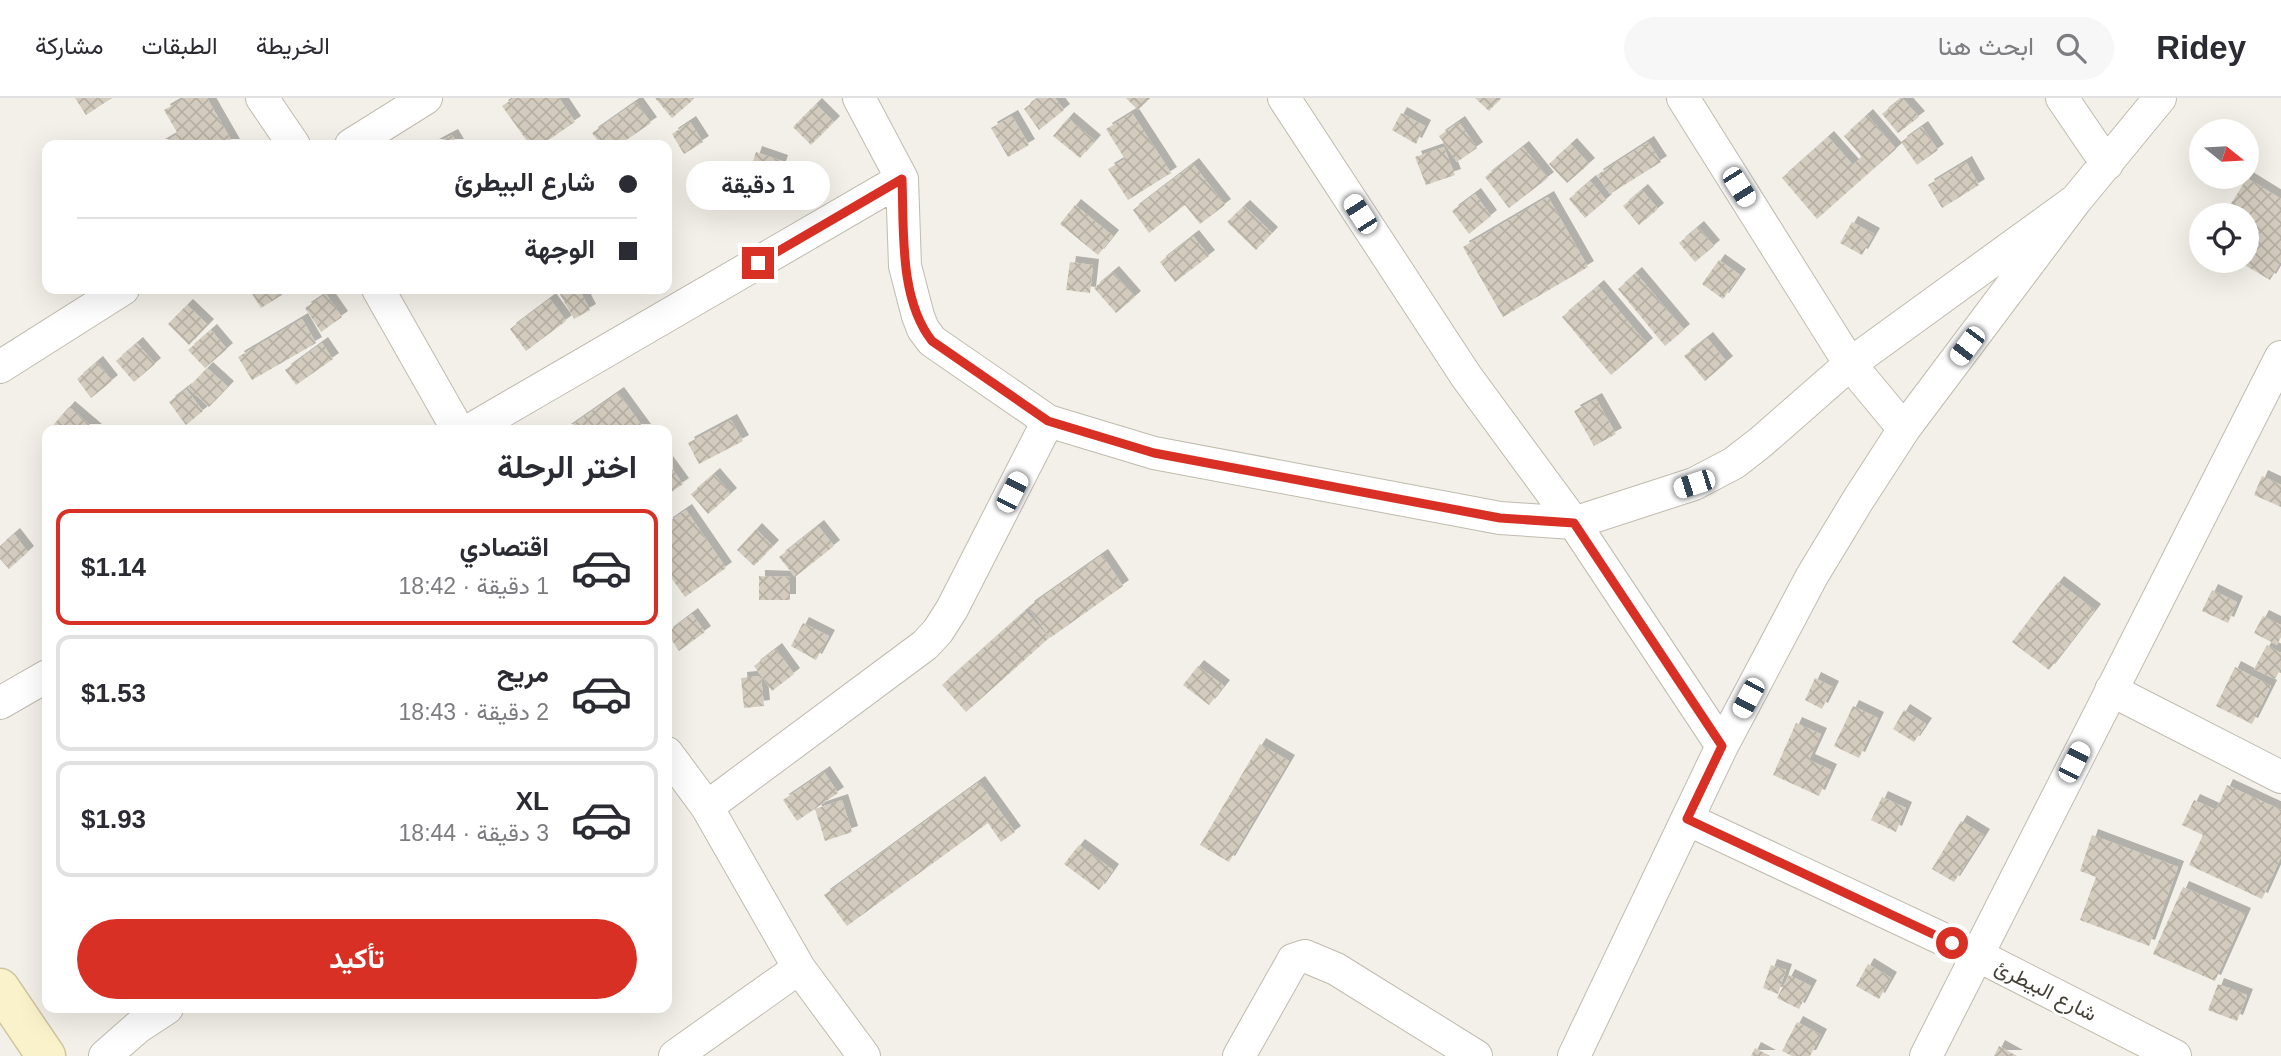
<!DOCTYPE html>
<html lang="ar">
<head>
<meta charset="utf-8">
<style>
	:root { --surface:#fff; --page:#f7f7f7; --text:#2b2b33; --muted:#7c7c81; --line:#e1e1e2; --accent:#d93025 }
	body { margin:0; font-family:Arial,Vazirmatn,sans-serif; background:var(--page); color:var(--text); direction:rtl; height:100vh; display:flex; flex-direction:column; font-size:26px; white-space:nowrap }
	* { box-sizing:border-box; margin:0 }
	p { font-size:23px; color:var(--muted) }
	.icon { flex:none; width:38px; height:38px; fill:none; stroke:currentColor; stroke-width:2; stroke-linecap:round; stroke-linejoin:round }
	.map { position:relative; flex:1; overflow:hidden; direction:ltr }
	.details { position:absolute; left:42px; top:327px; width:630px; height:588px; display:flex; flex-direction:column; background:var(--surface); border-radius:14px; box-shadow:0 7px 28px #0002; direction:rtl }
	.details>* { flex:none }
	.hud { position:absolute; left:42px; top:42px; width:630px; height:154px; border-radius:14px; box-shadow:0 7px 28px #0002; direction:rtl; display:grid; align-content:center; height:154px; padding:0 35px; background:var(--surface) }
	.needle { width:46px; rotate:108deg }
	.tools { position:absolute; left:2189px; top:21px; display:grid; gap:14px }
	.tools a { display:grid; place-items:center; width:70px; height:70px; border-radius:50%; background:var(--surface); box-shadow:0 7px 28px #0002; font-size:35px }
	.end { position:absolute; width:32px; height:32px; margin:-16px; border:9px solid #d93025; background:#fff; box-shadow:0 0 0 4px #fff }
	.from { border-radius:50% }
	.bubble { position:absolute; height:49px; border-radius:24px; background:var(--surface); box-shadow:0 7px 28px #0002; font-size:23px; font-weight:700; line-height:49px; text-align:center; direction:rtl }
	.car { position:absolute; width:21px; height:42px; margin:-21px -10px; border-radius:9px; box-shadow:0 0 5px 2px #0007; background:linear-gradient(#fff 24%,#345 0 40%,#fff 0 76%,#345 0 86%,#fff 0) }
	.hud b { display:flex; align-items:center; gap:24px; height:66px; font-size:26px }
	.hud b+b { border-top:2px solid var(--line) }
	.hud i { width:18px; height:18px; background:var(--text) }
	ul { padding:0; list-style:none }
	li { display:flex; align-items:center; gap:21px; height:116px; margin:0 14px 10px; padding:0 21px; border:4px solid var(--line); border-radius:14px }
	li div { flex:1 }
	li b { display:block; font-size:26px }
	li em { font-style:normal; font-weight:700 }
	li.current { border-color:var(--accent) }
	li>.icon { width:63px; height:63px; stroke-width:1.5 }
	h2 { padding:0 35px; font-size:32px; line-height:84px }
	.cta { display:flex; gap:14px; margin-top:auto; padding:14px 35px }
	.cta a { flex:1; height:80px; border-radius:42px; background:var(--accent); color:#fff; font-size:28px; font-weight:700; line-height:80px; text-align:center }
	header { display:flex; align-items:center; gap:42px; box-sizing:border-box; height:98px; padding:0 35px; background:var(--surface); border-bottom:2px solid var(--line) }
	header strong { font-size:33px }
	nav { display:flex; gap:38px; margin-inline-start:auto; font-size:24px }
	.search { width:490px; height:63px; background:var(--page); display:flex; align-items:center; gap:18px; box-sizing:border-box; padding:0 24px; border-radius:38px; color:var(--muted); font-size:26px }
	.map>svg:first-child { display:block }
	.building { fill:url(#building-cross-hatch); filter:url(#shadow) }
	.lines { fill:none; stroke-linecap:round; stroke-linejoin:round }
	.street-casing { stroke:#c0bbae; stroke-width:34 }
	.secondary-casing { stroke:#cec59b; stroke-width:41 }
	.street { stroke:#fff; stroke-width:32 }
	.secondary { stroke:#faf2cb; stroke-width:38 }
	.route { stroke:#d93025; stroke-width:9 }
	.labels { text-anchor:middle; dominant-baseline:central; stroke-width:6; stroke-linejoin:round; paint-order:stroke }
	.street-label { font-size:21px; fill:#454137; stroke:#fff }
</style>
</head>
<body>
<header>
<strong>Ridey</strong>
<div class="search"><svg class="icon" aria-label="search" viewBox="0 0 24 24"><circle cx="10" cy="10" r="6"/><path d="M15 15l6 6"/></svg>ابحث هنا</div>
<nav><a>الخريطة</a><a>الطبقات</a><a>مشاركة</a></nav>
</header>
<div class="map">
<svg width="2281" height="958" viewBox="0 0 2281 958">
	<defs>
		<pattern id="building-cross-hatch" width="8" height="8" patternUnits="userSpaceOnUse" patternTransform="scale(1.75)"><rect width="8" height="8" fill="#d3ccbe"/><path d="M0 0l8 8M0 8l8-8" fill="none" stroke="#b6b0a4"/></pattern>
		<filter id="shadow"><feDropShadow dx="6" dy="-6" stdDeviation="0" flood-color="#0004"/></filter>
	</defs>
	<rect width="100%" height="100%" fill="#f2f0e8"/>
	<path class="building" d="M75,0H112L86,17Z
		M185,0H207L234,47H159L178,36L164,12Z
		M514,0H559L575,24L541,47H530L502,8Z
		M655,0H691L693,2L672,20Z
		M1038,0H1055L1064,12L1039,32L1024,11Z
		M1126,0H1150L1138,12Z
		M1475,0H1501L1489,13Z
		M1902,0L1919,19L1898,35L1882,16Z
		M636,4L651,25L619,47H601L592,35Z
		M816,6L834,24L811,47L793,29Z
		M1132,15L1171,75L1128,102L1108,71L1125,61L1106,31Z
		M1401,15L1425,28L1416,46L1392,32Z
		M1867,17L1896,51L1817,121L1782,80L1828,39L1853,67L1862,59L1844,38Z
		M1012,18L1029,47L1008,59L991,30Z
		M1068,20L1095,43L1080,60L1053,38Z
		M690,24L703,44L684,56L672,36Z
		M1459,24L1477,50L1457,64L1439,38Z
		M1922,29L1938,52L1917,67L1901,44Z
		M452,37L458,47H433Z
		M1648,44L1661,64L1610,96L1597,77Z
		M1571,46L1589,66L1567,85L1549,66Z
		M1444,49L1455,77L1426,87L1415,59Z
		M1523,49L1548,80L1509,110L1485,79Z
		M756,54L782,63L774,88L748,79Z
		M1966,64L1979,87L1942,110L1928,87Z
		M1193,66L1225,107L1200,126L1185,107L1149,135L1133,112Z
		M2247,80L2281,101V163L2270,182L2238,163H2247V117H2224Z
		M1590,83L1606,102L1585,120L1569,101Z
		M1642,92L1658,111L1639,127L1623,108Z
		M1475,96L1491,118L1469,136L1452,113Z
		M1548,99L1588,169L1503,219L1463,149Z
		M1075,107L1113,138L1098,157L1060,126Z
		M1244,108L1272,135L1256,152L1227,124Z
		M1852,124L1874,136L1862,157L1840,145Z
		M1698,129L1714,148L1695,164L1679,145Z
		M1193,138L1209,158L1175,184L1160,164Z
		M1719,162L1740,177L1723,201L1702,186Z
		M1070,164L1093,167L1090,195L1066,192Z
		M1113,174L1135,199L1116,215L1094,190Z
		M1636,175L1684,232L1665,248L1618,191Z
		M1598,188L1647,246L1611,277L1562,219Z
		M249,191H278L282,197L261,210Z
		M557,191H579L590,212L574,221Z
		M326,196L342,219L321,234L305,210Z
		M550,201L566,223L526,253L510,231Z
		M187,207L208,227L189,247L168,226Z
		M302,221L316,245L252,282L238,259Z
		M211,232L227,251L205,270L188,252Z
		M1707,240L1727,264L1705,283L1684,258Z
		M137,245L155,266L134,284L116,263Z
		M322,245L333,261L296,287L285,272Z
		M97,264L112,283L91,300L77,281Z
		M207,270L228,289L209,309L188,290Z
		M186,291L203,313L186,327L169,304Z
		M618,295L645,332H565Z
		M1596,301L1616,336L1594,348L1574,313Z
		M69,309L96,332H49Z
		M731,322L743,343L699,366L688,345Z
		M667,364L683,386L667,397Z
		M714,376L731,396L708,416L691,396Z
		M2262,378L2281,387V409L2254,397Z
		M686,412L726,470L685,499L670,478L667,481V425Z
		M818,428L834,448L795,479L779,459Z
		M756,431L773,448L754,468L737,452Z
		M14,436L28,454L9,471L0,461V448Z
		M1102,457L1123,488L1050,540L1028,509Z
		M759,478L790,479V502H759Z
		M2058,484L2095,512L2049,572L2012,544Z
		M2212,492L2237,504L2228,525L2202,513Z
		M1025,513L1049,540L966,614L942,587Z
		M692,516L705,534L679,553L667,535Z
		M2263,518L2281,527V539L2277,547L2254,535Z
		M803,525L829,538L816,562L791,548Z
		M2267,547L2281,555V570L2275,581L2254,571Z
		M776,551L794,576L772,593L754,568Z
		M1198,568L1224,588L1209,607L1183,587Z
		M2235,569L2271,588L2252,626L2216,608Z
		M761,578L764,608L744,610L741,580Z
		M1815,580L1833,589L1822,611L1805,602Z
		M1853,608L1878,620L1859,660L1834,648Z
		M1904,612L1926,626L1914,644L1893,631Z
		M1796,625L1821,636L1809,662L1831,672L1819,698L1773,677Z
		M1260,646L1289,663L1229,764L1200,747Z
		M824,674L838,695L797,723L783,702Z
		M979,684L1015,734L1001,744L988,725L847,828L824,797Z
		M2227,687L2281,712V759L2262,801L2189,767L2203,737L2182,727L2194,702L2216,712Z
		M1882,699L1906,710L1896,734L1871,722Z
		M842,702L852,734L825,743L815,711Z
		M1961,723L1984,737L1954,784L1932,771Z
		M2092,737L2178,769L2149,848L2080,822L2096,779L2080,773Z
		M1079,747L1113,772L1099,792L1064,766Z
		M2183,789L2245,816L2215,883L2153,856Z
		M1868,866L1891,880L1879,901L1856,888Z
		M1771,867L1786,872L1778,896L1763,890Z
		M1789,877L1811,888L1799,911L1777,900Z
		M2218,886L2247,897L2237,923L2208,912Z
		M1797,924L1821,937L1810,958H1792L1782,953Z
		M1999,948L2017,958H1994Z
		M1755,950L1770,958H1751Z"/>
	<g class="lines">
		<defs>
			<path id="street" d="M262,0L294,47
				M859,0L902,81L905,168L918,218L923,231L932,243L1048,323L1154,355L1500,420L1574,425L1694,386L1734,365L1761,344L1850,266L2076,102
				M1284,0L1466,278L1574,425L1722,648
				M1683,0L1850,266L1904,331
				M2062,0L2107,66
				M351,47L426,0
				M378,191L458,332
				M0,269L123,191
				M470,332L902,81
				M2111,592L2281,679
				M0,605L47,578
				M667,655L707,709L799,870L864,958
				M707,709L925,547L938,533L952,511L1048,323
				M1687,721L1977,857L2175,958
				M105,958L138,929L167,910
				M675,958L799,870
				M1239,958L1291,866L1293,862L1305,858L1336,871L1476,958
				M1574,958L1722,648L1812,478L1858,402L1904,331L2076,102L2160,0
				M1926,958L2281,259"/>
			<path id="secondary" d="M0,890L46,958"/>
		</defs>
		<use href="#street" class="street-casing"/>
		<use href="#secondary" class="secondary-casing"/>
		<use href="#street" class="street"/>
		<use href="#secondary" class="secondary"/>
	</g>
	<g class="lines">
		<path class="route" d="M758,165L902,81C904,132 899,201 932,243L1048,323L1154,355L1500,420L1574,425L1722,648L1687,721L1952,845"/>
	</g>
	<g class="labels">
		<g class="street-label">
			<text transform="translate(2046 892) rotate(27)">شارع البيطرئ</text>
		</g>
	</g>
</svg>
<div class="tools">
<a><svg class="needle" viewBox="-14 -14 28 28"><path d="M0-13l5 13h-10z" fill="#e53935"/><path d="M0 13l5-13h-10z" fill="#7c7c81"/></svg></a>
<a><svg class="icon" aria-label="locate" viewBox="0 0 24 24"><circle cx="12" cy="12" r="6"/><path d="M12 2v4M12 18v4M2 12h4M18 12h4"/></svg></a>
</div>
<i class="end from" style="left:1952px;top:845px"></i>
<i class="end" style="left:758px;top:165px"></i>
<div class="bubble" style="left:686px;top:63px;width:144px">1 دقيقة</div>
<i class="car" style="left:1739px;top:89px;rotate:148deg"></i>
<i class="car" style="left:1360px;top:116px;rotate:327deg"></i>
<i class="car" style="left:1967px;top:248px;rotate:217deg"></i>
<i class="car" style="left:1694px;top:386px;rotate:252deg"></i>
<i class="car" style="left:1012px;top:394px;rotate:27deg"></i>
<i class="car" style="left:1748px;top:600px;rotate:208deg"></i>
<i class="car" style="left:2074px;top:664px;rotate:27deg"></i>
<div class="hud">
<b><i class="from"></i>شارع البيطرئ</b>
<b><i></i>الوجهة</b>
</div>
<section class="details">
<h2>اختر الرحلة</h2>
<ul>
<li class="current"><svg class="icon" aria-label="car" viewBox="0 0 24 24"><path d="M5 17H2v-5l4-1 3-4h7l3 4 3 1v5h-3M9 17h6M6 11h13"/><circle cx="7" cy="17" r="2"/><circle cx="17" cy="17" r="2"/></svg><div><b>اقتصادي</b><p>1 دقيقة · 18:42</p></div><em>$1.14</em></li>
<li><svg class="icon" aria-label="car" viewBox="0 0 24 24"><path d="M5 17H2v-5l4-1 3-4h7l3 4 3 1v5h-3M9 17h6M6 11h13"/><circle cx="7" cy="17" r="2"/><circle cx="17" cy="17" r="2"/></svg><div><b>مريح</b><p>2 دقيقة · 18:43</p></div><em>$1.53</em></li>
<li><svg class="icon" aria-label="car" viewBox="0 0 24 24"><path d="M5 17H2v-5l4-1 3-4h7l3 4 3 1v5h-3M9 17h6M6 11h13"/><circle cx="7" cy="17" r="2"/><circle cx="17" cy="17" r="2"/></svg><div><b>XL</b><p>3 دقيقة · 18:44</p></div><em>$1.93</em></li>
</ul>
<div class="cta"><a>تأكيد</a></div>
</section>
</div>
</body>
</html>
